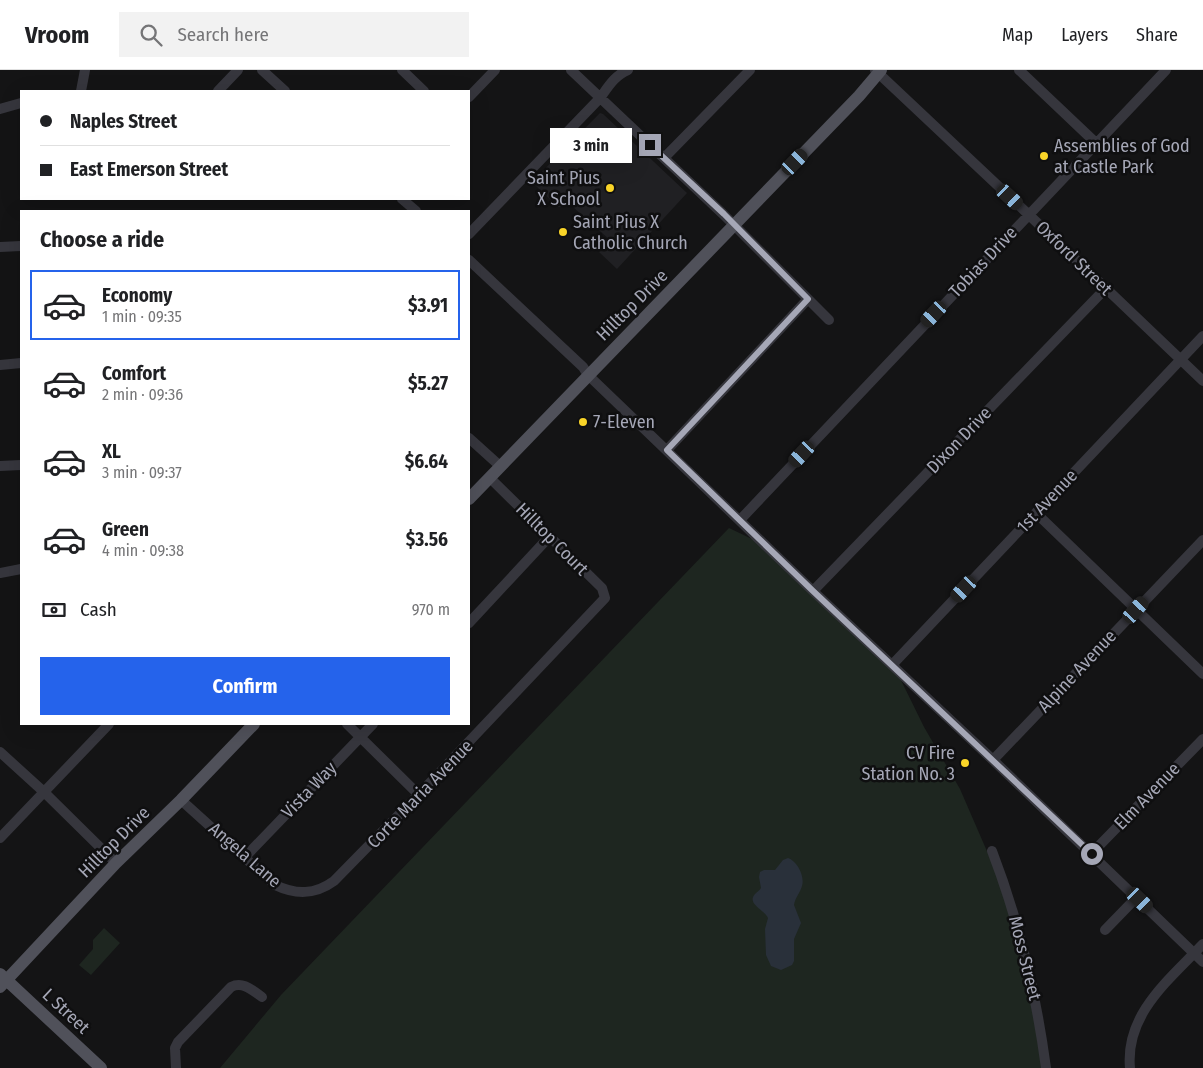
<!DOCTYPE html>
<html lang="en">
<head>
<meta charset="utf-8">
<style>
	:root { --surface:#fff; --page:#f2f2f2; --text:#202124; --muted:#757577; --line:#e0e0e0; --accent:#2563eb }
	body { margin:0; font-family:"Fira Sans Condensed",sans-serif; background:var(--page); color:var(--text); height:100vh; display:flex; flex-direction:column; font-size:19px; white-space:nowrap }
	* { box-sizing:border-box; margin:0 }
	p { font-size:16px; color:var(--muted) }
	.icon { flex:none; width:28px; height:28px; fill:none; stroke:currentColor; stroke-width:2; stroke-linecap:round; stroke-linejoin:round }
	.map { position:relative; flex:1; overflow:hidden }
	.details { position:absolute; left:20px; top:140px; width:450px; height:515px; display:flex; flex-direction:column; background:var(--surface); border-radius:0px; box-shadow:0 5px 20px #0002 }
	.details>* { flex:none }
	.top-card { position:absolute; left:20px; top:20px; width:450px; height:110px; border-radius:0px; box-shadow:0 5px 20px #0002; display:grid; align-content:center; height:110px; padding:0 20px; background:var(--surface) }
	.end { position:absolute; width:22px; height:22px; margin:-11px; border:6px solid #a5a7b6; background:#111; box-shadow:0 0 0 2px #111 }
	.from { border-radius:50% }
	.bubble { position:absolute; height:35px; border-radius:0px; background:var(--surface); box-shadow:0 5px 20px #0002; font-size:16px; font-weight:700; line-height:35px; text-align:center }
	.car { position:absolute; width:15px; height:30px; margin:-15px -8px; border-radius:6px; box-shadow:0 0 4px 1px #0007; background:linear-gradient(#222 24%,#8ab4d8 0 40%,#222 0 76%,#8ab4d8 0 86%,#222 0) }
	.top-card b { display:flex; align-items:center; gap:18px; height:48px; font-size:19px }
	.top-card b+b { border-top:1px solid var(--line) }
	.top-card i { width:12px; height:12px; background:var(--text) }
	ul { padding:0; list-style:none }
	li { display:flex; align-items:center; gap:15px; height:70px; margin:0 10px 8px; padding:0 10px; border:2px solid transparent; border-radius:0px }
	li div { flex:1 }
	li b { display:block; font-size:19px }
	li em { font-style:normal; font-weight:700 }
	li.selected { border-color:var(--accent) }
	li>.icon { width:45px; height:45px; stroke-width:1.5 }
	h2 { padding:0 20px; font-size:22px; line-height:60px }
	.pay { display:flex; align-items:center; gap:12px; height:55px; padding:0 20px; font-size:19px }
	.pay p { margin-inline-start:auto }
	.cta { display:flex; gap:10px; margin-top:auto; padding:10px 20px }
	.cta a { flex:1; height:58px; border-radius:0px; background:var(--accent); color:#fff; font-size:20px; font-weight:700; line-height:58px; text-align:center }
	header { display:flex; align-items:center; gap:30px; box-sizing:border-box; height:70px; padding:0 25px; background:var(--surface); border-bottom:1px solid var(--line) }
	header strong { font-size:24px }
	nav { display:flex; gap:28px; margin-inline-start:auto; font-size:18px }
	.search { width:350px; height:45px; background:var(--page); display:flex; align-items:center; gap:12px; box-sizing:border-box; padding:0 18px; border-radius:0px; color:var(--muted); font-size:19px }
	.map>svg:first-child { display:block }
	.built { fill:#202023 }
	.green { fill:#1e2620 }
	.water { fill:#29303a }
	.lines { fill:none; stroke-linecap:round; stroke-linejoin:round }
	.minor { stroke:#36363d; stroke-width:10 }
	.major { stroke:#50515a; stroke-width:12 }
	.route { stroke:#a5a7b6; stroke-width:6 }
	.poi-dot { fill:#f9d428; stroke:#0f0f10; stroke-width:2 }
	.labels { text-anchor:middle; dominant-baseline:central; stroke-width:5; stroke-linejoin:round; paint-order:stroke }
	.poi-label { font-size:18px; fill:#a5a7b6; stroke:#0f0f10; text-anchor:start }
	.street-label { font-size:18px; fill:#a5a7b6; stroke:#0f0f10 }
</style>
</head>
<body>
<header>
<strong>Vroom</strong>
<div class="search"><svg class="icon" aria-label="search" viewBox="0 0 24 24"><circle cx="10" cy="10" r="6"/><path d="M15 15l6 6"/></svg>Search here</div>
<nav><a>Map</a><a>Layers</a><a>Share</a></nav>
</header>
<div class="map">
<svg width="1203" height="998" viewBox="0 0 1203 998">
	<rect width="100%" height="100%" fill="#141415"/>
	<path class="built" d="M600,43L603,44L687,123L617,199L599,182L610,170L573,137H558L532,112Z"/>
	<path class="green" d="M729,458L773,479L893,594L924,657L960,719L996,802L1009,836L1046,998H220L281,925Z
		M104,858L120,873L91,905L79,895L93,879V870Z"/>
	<path class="water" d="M788,788C797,791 805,806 802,816C800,823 795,828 794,835L801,853L794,869V891L792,895L781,900L771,896L766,885L765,859L768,848C765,840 746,834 755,824C757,822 760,820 761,818L759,807L760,802L764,800H775L783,790Z"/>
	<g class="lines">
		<path class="minor" d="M262,0L285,21
			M402,0L424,21
			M571,0L723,144L829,250
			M875,0L1028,144L1203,311
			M1019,0L1097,74
			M81,21L85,0
			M218,21L238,0
			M469,27L495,0
			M0,39L21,33
			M664,88L750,0
			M402,129L416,141
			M469,164L600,28C608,17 615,5 628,0
			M0,177L21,176
			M469,190L583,297L588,305L813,521L993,690L1203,892
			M0,295L21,293
			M469,368L500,396
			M667,380L808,229
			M0,396L21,395
			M1036,443L1203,604
			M740,450L1166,0
			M0,503L21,499
			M813,521L1106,218
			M469,553L550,466
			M892,595L1203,266
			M347,654L419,725
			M0,682L44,722L116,793
			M993,690L1203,470
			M181,730L275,815C296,825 315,825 334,811L426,717L605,528L602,518L490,408
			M0,768L109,654
			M992,781C1019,851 1036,923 1046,998
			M1091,784L1203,669
			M245,787L373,654
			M1105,860L1137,827
			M176,998L175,978L178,972L231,917C243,911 252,920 262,927
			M1130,998C1125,944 1169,910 1203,874"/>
		<path class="major" d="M469,429L859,26L881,0
			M0,904L101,998
			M0,917L116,793L181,730L254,654"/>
	</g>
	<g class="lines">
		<path class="route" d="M650,75L724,144L808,229L667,380L813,521L1092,784"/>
	</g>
	<g class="poi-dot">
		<circle cx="1044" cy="86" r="5"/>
		<circle cx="610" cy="118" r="5"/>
		<circle cx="563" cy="162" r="5"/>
		<circle cx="583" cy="352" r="5"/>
		<circle cx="965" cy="693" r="5"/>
	</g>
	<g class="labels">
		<g class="poi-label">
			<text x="1054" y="76">Assemblies of God<tspan x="1054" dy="21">at Castle Park</tspan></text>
			<text x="600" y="108" text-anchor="end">Saint Pius<tspan x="600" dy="21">X School</tspan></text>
			<text x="573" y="152">Saint Pius X<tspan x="573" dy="21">Catholic Church</tspan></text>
			<text x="593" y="352">7-Eleven</text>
			<text x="955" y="683" text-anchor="end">CV Fire<tspan x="955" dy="21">Station No. 3</tspan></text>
		</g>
		<g class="street-label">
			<text transform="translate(1074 188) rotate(44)">Oxford Street</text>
			<text transform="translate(983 192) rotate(-47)">Tobias Drive</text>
			<text transform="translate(632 235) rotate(-45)">Hilltop Drive</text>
			<text transform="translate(959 370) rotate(-46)">Dixon Drive</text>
			<text transform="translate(1047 431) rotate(-47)">1st Avenue</text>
			<text transform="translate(552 469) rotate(45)">Hilltop Court</text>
			<text transform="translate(1077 601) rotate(-47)">Alpine Avenue</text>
			<text transform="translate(309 720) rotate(-46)">Vista Way</text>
			<text transform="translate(420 724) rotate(-46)">Corte Maria Avenue</text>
			<text transform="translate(1147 726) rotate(-46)">Elm Avenue</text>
			<text transform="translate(114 772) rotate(-45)">Hilltop Drive</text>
			<text transform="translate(245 785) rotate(41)">Angela Lane</text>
			<text transform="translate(1025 888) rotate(76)">Moss Street</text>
			<text transform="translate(66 941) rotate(43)">L Street</text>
		</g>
	</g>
</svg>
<i class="end from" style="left:1092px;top:784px"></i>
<i class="end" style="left:650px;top:75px"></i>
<div class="bubble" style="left:550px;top:58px;width:82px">3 min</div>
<i class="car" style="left:795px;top:92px;rotate:44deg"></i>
<i class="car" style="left:1010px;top:127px;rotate:133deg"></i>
<i class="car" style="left:934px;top:244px;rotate:223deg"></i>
<i class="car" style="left:802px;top:384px;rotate:223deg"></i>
<i class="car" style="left:964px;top:519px;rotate:223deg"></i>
<i class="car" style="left:1136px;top:540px;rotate:42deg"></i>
<i class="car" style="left:1140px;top:830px;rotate:134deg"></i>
<div class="top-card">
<b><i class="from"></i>Naples Street</b>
<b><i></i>East Emerson Street</b>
</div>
<section class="details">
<h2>Choose a ride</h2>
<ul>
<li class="selected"><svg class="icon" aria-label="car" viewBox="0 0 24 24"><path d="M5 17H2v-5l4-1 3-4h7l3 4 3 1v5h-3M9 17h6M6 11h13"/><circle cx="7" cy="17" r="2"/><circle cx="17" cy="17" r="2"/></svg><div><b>Economy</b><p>1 min · 09:35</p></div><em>$3.91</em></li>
<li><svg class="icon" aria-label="car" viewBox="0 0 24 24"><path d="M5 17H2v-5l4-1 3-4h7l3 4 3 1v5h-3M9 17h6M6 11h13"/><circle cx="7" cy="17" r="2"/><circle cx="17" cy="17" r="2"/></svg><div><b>Comfort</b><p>2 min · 09:36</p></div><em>$5.27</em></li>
<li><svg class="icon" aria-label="car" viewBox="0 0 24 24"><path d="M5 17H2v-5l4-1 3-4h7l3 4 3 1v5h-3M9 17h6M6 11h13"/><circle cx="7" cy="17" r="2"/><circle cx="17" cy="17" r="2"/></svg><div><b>XL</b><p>3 min · 09:37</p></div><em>$6.64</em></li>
<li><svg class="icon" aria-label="car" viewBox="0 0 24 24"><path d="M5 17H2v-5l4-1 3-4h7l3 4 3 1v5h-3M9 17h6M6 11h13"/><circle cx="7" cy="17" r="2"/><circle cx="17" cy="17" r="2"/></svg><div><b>Green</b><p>4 min · 09:38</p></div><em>$3.56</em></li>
</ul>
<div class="pay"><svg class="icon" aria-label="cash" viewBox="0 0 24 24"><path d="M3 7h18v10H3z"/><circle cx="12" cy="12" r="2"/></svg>Cash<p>970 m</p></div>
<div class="cta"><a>Confirm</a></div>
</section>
</div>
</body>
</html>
